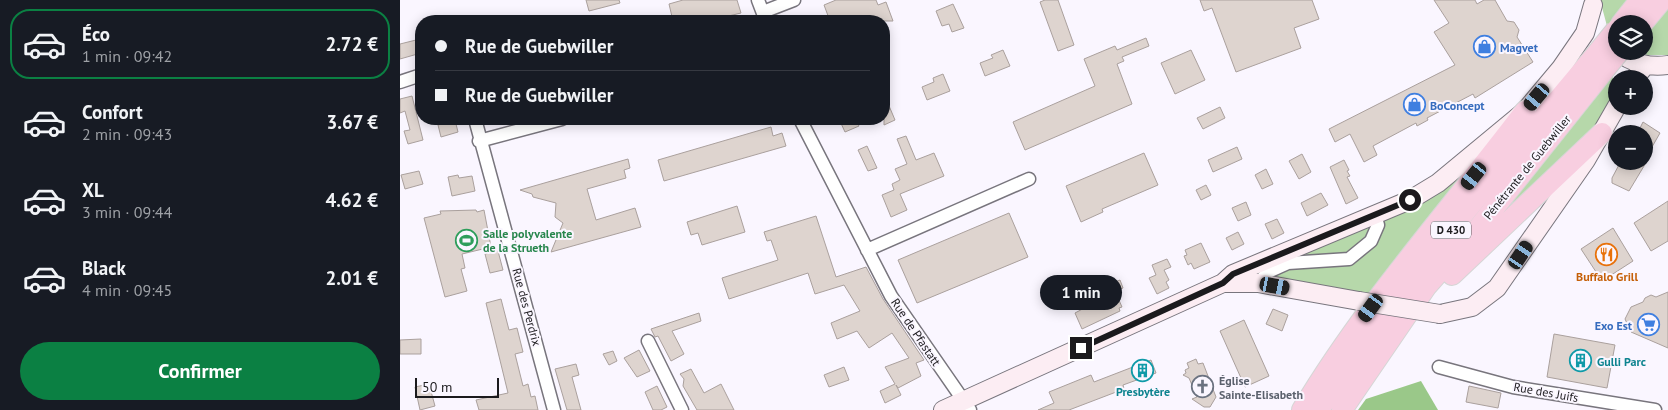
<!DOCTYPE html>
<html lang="fr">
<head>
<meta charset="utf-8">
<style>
	:root { --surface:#171b24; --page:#20242c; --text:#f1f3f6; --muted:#9ea1a6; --line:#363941; --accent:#0b8043 }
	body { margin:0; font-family:"PT Sans",sans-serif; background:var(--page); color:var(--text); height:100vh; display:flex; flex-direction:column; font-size:19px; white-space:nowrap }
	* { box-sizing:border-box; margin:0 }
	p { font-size:16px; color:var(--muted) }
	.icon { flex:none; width:28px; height:28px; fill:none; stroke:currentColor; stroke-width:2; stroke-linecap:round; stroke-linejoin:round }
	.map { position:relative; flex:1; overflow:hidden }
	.drawer { display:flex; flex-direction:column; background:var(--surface); width:400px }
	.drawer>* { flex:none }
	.top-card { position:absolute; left:15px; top:15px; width:475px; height:110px; border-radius:20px; box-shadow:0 2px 12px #0003; display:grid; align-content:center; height:110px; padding:0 20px; background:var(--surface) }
	.controls { position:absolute; left:1208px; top:15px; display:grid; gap:10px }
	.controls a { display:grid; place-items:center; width:45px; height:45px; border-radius:50%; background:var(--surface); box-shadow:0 2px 12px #0003; font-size:25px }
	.scale { position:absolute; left:15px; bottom:12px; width:84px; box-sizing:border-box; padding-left:5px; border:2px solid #1b1a1d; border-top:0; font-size:14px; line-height:18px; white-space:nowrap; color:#1b1a1d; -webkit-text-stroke:4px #faf6ff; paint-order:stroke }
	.end { position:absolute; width:22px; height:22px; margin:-11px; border:6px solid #1b1a1d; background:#fff; box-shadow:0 0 0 2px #fff }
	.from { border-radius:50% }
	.bubble { position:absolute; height:35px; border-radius:18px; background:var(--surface); box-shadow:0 2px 12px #0003; font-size:16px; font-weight:600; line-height:35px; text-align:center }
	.car { position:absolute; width:15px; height:30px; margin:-15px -8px; border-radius:6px; box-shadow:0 0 4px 1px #0007; background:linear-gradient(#222 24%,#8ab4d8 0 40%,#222 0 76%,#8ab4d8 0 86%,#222 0) }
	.top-card b { display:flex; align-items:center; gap:18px; height:48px; font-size:19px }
	.top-card b+b { border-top:1px solid var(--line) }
	.top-card i { width:12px; height:12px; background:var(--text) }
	ul { padding:9px 0 0; list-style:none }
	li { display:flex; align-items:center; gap:15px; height:70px; margin:0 10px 8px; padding:0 10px; border:2px solid transparent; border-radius:20px }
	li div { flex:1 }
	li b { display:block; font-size:19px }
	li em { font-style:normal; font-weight:600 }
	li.on { border-color:var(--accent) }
	li>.icon { width:45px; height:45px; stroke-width:1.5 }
	.button { display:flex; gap:10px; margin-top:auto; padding:10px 20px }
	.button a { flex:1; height:58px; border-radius:30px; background:var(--accent); color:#fff; font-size:20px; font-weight:600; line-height:58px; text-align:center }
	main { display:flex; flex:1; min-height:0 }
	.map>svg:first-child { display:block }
	.green { fill:#b6d8aa }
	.forest { fill:#9ac889 }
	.building { fill:#ded4cf; stroke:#aaa09d }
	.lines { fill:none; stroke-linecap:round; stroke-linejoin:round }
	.minor-casing { stroke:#78757d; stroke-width:15 }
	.secondary-casing { stroke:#78757d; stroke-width:20 }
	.trunk-casing { stroke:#d6d6d6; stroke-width:22 }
	.minor { stroke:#fff; stroke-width:12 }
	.secondary { stroke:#fcedf3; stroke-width:18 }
	.trunk { stroke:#f8cee0; stroke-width:20 }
	.secondary-bridge-casing { stroke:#78757d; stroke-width:20; stroke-linecap:butt }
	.trunk-bridge-casing { stroke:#d6d6d6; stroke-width:22; stroke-linecap:butt }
	.secondary-bridge { stroke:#fcedf3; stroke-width:18 }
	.trunk-bridge { stroke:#f8cee0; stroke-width:20 }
	.route { stroke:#1b1a1d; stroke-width:6 }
	.labels { text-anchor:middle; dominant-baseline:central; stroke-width:4; stroke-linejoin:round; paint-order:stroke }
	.shield { fill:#faf6ff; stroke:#5e5c61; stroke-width:1 }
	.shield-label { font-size:11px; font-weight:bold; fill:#1b1a1d }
	.shop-label { font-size:12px; font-weight:bold; fill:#366cbe; stroke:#faf6ff; text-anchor:start }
	.street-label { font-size:12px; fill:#1b1a1d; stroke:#faf6ff }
	.leisure-label { font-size:12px; font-weight:bold; fill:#27864d; stroke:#faf6ff; text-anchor:start }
	.food-label { font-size:12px; font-weight:bold; fill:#c56008; stroke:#faf6ff }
	.culture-label { font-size:12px; font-weight:bold; fill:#0d838f; stroke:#faf6ff; text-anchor:start }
	.worship-label { font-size:12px; font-weight:bold; fill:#5b616d; stroke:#faf6ff; text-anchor:start }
</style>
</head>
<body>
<main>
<section class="drawer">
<ul>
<li class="on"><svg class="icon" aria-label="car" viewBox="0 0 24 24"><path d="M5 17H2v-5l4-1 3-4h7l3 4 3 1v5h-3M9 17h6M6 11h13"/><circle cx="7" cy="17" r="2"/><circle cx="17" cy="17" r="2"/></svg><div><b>Éco</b><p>1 min · 09:42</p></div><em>2.72 €</em></li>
<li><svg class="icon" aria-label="car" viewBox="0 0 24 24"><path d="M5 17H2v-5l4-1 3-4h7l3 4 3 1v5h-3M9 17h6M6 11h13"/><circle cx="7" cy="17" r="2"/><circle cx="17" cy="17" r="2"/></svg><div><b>Confort</b><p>2 min · 09:43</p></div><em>3.67 €</em></li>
<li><svg class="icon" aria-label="car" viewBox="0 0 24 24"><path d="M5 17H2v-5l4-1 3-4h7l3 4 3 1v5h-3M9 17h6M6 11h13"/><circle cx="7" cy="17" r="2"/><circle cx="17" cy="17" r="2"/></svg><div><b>XL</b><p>3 min · 09:44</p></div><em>4.62 €</em></li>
<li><svg class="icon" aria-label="car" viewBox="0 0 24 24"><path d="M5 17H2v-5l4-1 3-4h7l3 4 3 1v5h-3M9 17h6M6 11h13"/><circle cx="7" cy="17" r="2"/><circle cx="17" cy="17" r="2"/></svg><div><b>Black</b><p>4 min · 09:45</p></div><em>2.01 €</em></li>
</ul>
<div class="button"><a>Confirmer</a></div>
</section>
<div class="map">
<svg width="1268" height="410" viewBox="0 0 1268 410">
	<rect width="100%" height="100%" fill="#faf6ff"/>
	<path class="green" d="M1200,0H1228L1207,26Z
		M1268,8V55H1248L1234,51H1244V38Z
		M1212,77L1216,80V93L1209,109L1181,144L1077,245L1141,162Z
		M1066,171L967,298L853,277L851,271Z"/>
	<path class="forest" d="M1021,381L1038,410H958L966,399Z"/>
	<path class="building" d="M186,0H219L220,3L189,11Z
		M283,0H337L341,13L308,21H273L269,4Z
		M436,0H476L478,5L486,2L493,21H430L424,5Z
		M645,0H658L674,45L658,51L640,2Z
		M800,0H912L919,19L894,28L901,48L836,72L812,8L804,11Z
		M1034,0H1075L1077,4L1084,0H1095L1107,21L1114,22L1119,30L1117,37L1133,62L1075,98L1073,94L1027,118L1028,120L1017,126L1016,123L973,146L977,155L964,162L950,134L935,142L929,129L1055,65L1034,32L1049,23Z
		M553,4L564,28L552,32L549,24L542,26L536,11Z
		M746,38L749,46L722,57L724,61L717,64L732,104L625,150L613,122L695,86L684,59L715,46L717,50Z
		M20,39L21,53L0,59V44Z
		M603,50L610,66L585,76L580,63L593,58L591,55Z
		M791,50L805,80L775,94L761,63Z
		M543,74L550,91L527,100L522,87L534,82L533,78Z
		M484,94L495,120L484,125Z
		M12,96L23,140L8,144L4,131L10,130L5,111L0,113V99Z
		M820,107L825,118L803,129L797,118Z
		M439,119H455L459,126L445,132Z
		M55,120L58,132L41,137L38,125Z
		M1243,122L1260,133L1244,161H1247L1229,191L1212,183V178L1221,161H1244V134H1237Z
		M371,127L373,136L382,133L386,146L264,181L258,160Z
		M506,136L516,160L534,153L544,176L500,194L507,210L491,217L482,195L494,190L492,184L500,180L495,169L507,164L497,139Z
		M467,146L477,168L468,171L458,150Z
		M837,147L842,159L813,172L808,160Z
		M744,153L758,185L702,209L703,212L681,222L666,186Z
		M902,154L911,172L899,179L889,161Z
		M228,159L230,168L224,170L226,178L187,189L196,220L235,208L241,227L151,252L163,223L155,217L156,203L133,197L132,194L120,190Z
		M944,160L949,170L947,171L950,176L947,177L958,198L946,204L930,167Z
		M866,169L873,184L862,189L855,175Z
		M19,171L23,184L5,189L1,175Z
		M58,175L59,178L72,176L75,191L52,196L48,177Z
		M806,185L811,195L801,200L796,190Z
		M921,193L928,205L907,216L901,203Z
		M1268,201V241L1251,251L1234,223Z
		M846,202L851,215L838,221L832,208Z
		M337,206L345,232L302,245L298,233L291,235L287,222Z
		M76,210L77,212L84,210L91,247L62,254L65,268L61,269L67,291L45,297L24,218L41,214L40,211Z
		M609,213L628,257L517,303L498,260Z
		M416,216L436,277L466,267L483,299L524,360L516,363L521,376L498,388L496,385L501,395L485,403L480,391L495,384L485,367L509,358L492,333L469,348L457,331L437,339L431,323L460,311L444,285L415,294L408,273L329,299L322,278L378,260L371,240L367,241L364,232Z
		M877,219L884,233L872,239L865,224Z
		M1213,228L1233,261L1202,281L1181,249Z
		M838,232L844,244L832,250L826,238Z
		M801,243L810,262L794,269L791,263L788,265L784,256L787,255L785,250Z
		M98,251L103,270L90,273L85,254Z
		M767,259L771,267L764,270L769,280L766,282L769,288L757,294L749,278L756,275L752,265Z
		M720,280L723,288L715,291L722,307L719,308L720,311L682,329L675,313L690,305L686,294Z
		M1268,292V348L1231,332L1225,319L1231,307L1243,302L1245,298L1251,295L1256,297Z
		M101,299L109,330L117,328L123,352L115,354L123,386L128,384L131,397L135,396L138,410H79L76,400L108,393L86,303Z
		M873,309L888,315L882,331L866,324Z
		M299,313L301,321L272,331L284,354L271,361L258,336L255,337L251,329Z
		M844,320L869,376L845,387L820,331Z
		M1154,334L1215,345L1207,388L1147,377Z
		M21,339V354H0V340Z
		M239,350L250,371L237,377L224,358Z
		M213,351L217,361L209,365L203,354Z
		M796,359L798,364L803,363L816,397L810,407H804L792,399L797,397L789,378L783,375L786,373L785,370L789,368L787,363Z
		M751,360L756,373L723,385L724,389L669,410H638L654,403L649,392L691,375L694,382Z
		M176,364L179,375L172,377L181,410H167L155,369Z
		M444,367L449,380L429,387L424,375Z
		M291,369L304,393L321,384L334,410H297L283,386L284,379L280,374Z
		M29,384L35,406L20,410L15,387Z
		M257,386L267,407L261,410H253L245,392Z
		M1069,386L1101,393L1098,408L1066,402Z"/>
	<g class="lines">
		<defs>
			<path id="minor" d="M358,0L366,21
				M363,12L394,0
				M0,82L21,75
				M75,119L154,410
				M400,119L491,296L570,410
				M79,141L162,119
				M467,250L629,179
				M858,283L868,272L888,263L949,259L971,241L978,225L975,215
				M248,341L282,410
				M1039,367L1113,387L1255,410"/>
			<path id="secondary" d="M1217,51C1231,63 1250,68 1268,65
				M1234,79L1246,65
				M823,283H858L959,301
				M1040,314L1072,307L1097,288L1186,160L1217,106
				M543,410L823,283L833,274L1010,200L1038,183L1125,111L1161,68L1185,33L1193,5"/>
			<path id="trunk" d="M1221,24L1240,0
				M1242,24L1262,0
				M1052,275L1202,133
				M902,410C966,303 1050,210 1125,111
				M919,410C1000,284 1098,172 1193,58
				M942,410L1026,287L1079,227L1206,68"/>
		</defs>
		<use href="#minor" class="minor-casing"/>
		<use href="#secondary" class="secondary-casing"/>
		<use href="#trunk" class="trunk-casing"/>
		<use href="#minor" class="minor"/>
		<use href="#secondary" class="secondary"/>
		<use href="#trunk" class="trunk"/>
		<defs>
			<path id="secondary-bridge" d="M959,301L1040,314"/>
			<path id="trunk-bridge" d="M1193,58L1216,30
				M1206,68L1220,51"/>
		</defs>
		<use href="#secondary-bridge" class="secondary-bridge-casing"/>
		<use href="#trunk-bridge" class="trunk-bridge-casing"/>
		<use href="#secondary-bridge" class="secondary-bridge"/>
		<use href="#trunk-bridge" class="trunk-bridge"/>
	</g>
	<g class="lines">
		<path class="route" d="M681,348L823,283L833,274L845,269L1010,200"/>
	</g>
	<defs>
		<symbol id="shop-ring" viewBox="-11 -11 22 22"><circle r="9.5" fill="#faf6ff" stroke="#3f7fe0" stroke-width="1.5"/><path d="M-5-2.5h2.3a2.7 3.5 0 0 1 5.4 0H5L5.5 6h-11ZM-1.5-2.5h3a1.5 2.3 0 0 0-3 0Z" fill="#3f7fe0"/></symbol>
		<symbol id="stadium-ring" viewBox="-11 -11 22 22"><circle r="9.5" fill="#faf6ff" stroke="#2e9e5b" stroke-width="1.5"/><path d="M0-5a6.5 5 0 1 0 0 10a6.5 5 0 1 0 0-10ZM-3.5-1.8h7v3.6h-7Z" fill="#2e9e5b"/></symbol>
		<symbol id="restaurant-ring" viewBox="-11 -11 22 22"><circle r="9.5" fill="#faf6ff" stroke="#e8710a" stroke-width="1.5"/><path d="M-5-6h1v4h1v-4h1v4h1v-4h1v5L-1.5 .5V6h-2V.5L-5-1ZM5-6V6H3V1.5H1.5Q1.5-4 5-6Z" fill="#e8710a"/></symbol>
		<symbol id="supermarket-ring" viewBox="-11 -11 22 22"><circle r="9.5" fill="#faf6ff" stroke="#3f7fe0" stroke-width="1.5"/><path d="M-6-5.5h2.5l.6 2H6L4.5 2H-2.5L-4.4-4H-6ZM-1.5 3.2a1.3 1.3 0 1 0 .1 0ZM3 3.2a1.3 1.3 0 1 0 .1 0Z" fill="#3f7fe0"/></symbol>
		<symbol id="building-ring" viewBox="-11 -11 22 22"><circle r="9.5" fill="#faf6ff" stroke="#0f9aa8" stroke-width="1.5"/><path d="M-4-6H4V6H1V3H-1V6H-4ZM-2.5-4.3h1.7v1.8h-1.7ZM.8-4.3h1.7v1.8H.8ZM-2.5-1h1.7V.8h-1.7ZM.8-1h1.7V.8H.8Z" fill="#0f9aa8"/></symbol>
		<symbol id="church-ring" viewBox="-11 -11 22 22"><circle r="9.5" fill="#faf6ff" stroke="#6b7280" stroke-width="1.5"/><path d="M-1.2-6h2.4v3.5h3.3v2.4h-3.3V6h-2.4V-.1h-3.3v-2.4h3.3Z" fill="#6b7280"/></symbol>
	</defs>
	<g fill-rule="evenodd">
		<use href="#shop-ring" x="1072" y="34" width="25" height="25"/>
		<use href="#shop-ring" x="1002" y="92" width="25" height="25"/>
		<use href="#stadium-ring" x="54" y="228" width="25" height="25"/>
		<use href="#restaurant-ring" x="1194" y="242" width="25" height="25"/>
		<use href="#supermarket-ring" x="1236" y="312" width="25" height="25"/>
		<use href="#building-ring" x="1168" y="348" width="25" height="25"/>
		<use href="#building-ring" x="730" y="358" width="25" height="25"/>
		<use href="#church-ring" x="790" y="374" width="25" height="25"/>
	</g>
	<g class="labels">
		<rect class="shield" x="1031" y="221.5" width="40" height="17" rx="4"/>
		<g class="shield-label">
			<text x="1051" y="230">D 430</text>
		</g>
		<g class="shop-label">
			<text x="1100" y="47">Magvet</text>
			<text x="1030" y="105">BoConcept</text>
			<text x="1232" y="325" text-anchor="end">Exo Est</text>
		</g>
		<g class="street-label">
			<text transform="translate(1127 167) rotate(-51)">Pénétrante de Guebwiller</text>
			<text transform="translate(127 307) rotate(75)">Rue des Perdrix</text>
			<text transform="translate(516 332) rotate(56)">Rue de Pfastatt</text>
			<text transform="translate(1146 392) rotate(10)">Rue des Juifs</text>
		</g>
		<g class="leisure-label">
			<text x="83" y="233">Salle polyvalente<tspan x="83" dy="14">de la Strueth</tspan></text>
		</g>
		<g class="food-label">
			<text x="1207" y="276">Buffalo Grill</text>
		</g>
		<g class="culture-label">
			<text x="1197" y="361">Gulli Parc</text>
			<text x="743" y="391" text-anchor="middle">Presbytère</text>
		</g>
		<g class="worship-label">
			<text x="819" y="380">Église<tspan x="819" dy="14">Sainte-Elisabeth</tspan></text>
		</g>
	</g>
</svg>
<div class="controls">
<a><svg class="icon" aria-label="layers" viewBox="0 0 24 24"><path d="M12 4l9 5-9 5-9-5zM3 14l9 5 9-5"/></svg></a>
<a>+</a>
<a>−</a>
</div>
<div class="scale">50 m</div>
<i class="end from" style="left:1010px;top:200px"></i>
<i class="end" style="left:681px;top:348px"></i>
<div class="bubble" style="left:640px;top:275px;width:82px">1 min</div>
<i class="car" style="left:1137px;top:97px;rotate:220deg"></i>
<i class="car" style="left:1074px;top:176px;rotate:219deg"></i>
<i class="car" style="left:1121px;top:255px;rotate:34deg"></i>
<i class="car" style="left:875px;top:286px;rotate:101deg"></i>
<i class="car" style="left:971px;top:308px;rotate:216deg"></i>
<div class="top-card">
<b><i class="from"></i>Rue de Guebwiller</b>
<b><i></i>Rue de Guebwiller</b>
</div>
</div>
</main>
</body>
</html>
